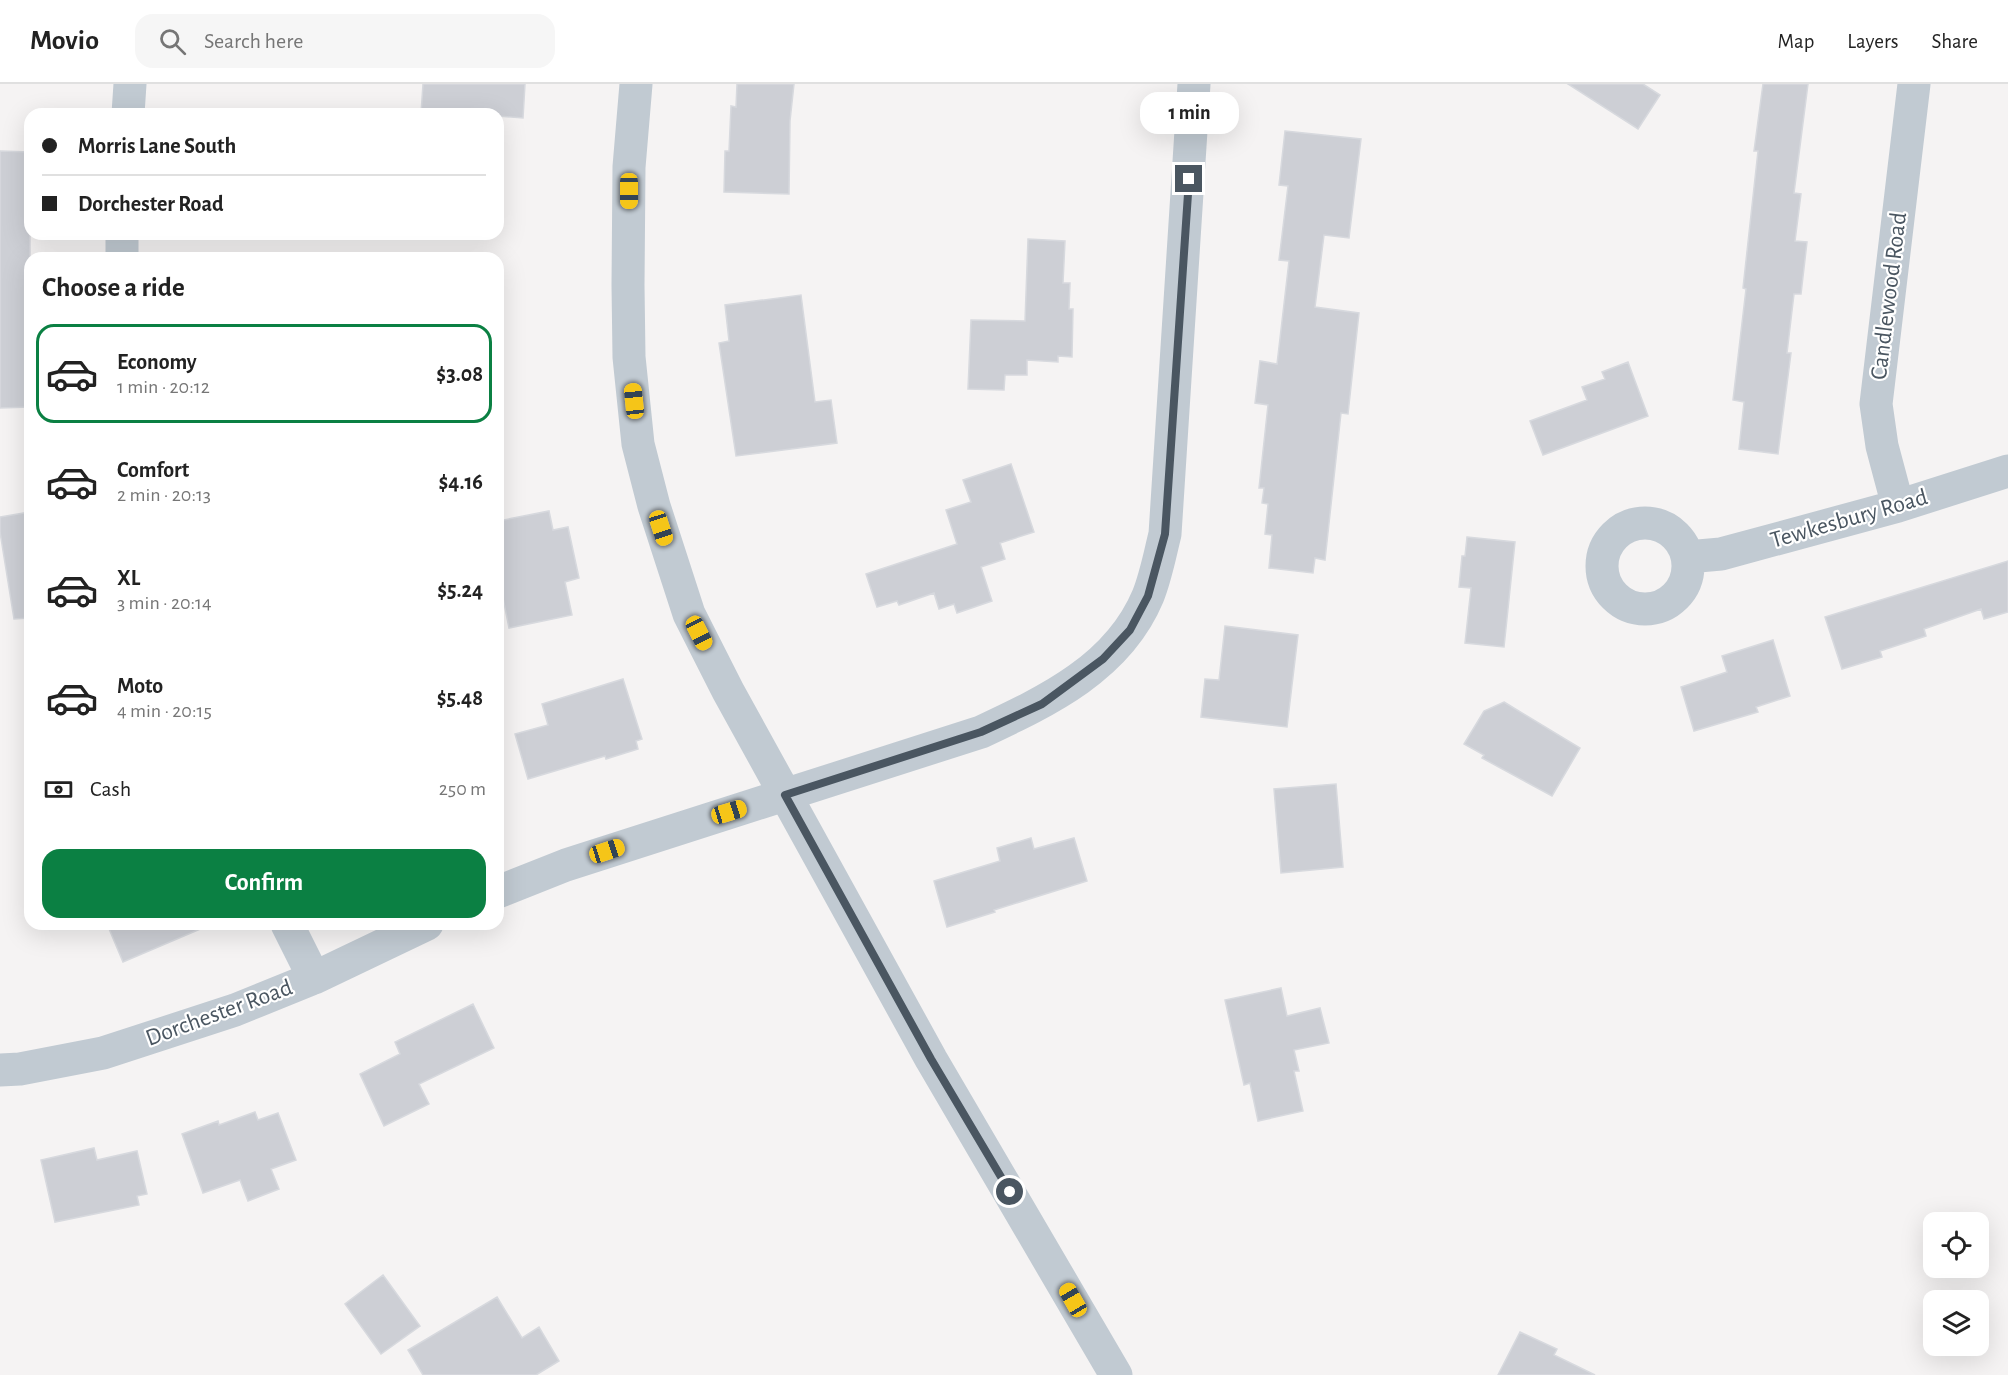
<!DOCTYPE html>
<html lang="en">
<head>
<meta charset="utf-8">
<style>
	:root { --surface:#fff; --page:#f6f6f6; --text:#222; --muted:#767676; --line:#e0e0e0; --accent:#0b8043 }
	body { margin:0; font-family:"Alegreya Sans",sans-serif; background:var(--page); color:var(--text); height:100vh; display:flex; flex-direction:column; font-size:22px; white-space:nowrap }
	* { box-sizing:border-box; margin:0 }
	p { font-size:20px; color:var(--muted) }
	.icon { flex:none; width:33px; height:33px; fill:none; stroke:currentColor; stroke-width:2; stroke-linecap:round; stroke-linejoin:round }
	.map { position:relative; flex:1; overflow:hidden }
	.panel { position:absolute; left:24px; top:168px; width:480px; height:678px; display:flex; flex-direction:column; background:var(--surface); border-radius:18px; box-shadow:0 6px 24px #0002 }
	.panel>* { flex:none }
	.hud { position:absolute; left:24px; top:24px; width:480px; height:132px; border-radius:18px; box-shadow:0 6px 24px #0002; display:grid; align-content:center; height:132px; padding:0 18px; background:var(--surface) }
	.controls { position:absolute; left:1923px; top:1128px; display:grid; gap:12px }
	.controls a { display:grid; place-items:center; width:66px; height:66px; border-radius:12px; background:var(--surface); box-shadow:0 6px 24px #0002; font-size:30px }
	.end { position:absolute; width:27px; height:27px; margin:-14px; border:8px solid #4a5661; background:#fff; box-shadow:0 0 0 3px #fff }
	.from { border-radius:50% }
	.bubble { position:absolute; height:42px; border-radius:18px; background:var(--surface); box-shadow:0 6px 24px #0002; font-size:20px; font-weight:600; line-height:42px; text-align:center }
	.car { position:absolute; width:18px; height:36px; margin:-18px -9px; border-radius:8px; box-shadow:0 0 4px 2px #0007; background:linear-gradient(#f5c518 24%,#345 0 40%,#f5c518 0 76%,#345 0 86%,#f5c518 0) }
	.hud b { display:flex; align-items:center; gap:21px; height:57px; font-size:22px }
	.hud b+b { border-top:2px solid var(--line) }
	.hud i { width:15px; height:15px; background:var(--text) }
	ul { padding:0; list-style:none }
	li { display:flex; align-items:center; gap:18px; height:99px; margin:0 12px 9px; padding:0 6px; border:3px solid transparent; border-radius:18px }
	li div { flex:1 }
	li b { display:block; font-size:22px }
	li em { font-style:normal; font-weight:600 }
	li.selected { border-color:var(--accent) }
	li>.icon { width:54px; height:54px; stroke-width:1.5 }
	h2 { padding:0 18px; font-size:27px; line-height:72px }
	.pay { display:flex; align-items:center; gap:15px; height:66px; padding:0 18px; font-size:22px }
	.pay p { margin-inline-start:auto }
	.primary-button { display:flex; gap:12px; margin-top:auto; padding:12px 18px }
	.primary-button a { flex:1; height:69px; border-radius:18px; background:var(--accent); color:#fff; font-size:24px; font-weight:600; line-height:69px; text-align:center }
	header { display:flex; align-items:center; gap:36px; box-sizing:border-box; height:84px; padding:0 30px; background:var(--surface); border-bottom:2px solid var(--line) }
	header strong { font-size:28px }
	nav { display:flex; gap:33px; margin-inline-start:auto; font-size:21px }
	.search { width:420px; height:54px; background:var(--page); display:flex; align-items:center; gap:15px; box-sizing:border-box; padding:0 21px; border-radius:18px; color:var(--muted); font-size:22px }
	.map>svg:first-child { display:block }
	.building { fill:#cdcfd5; stroke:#d7d9de; stroke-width:1.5 }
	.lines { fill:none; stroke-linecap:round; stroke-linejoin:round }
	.minor { stroke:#c1cad2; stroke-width:33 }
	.route { stroke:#4a5661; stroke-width:8 }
	.labels { text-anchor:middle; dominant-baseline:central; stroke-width:4.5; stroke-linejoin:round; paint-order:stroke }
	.street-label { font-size:24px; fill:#4a5661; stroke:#fff }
</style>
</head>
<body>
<header>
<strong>Movio</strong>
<div class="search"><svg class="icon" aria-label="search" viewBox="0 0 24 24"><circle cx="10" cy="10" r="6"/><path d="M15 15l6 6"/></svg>Search here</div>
<nav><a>Map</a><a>Layers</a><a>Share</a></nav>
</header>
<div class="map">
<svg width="2008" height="1291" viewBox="0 0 2008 1291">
	<rect width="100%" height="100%" fill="#f5f3f3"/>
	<path class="building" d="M423,0H525L523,34L498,32V30H421Z
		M737,0H794L790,37L789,110L724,108L725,67H729L731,22L736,23Z
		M1568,0H1643L1660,11L1638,45Z
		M1763,0H1808L1794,109L1801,110L1795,157L1807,158L1801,210H1794L1787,269H1791L1778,370L1739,365L1744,318L1733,316L1746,205L1743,204L1758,67H1754Z
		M1285,47L1361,55L1349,154L1324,151L1315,223L1359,229L1348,330L1341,329L1325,476L1315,474L1313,489L1269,484L1272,451L1265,450L1268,420L1262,419L1264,404H1259L1268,321L1255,319L1260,277L1277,280L1289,177L1279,176L1288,102L1279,101Z
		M0,67L30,68V323L0,324Z
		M1028,155L1065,157L1063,199H1070L1069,225H1073L1072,273L1058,272V278L1027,276V291H1005L1004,306L968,305L971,236L1025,237Z
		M801,211L815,318L831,316L837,359L736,372L719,259L729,257L725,221Z
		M1628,278L1648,332L1543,371L1530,337L1587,316L1582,303L1605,295L1602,288Z
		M1011,380L1034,448L1000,459L1005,475L981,483L992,517L957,529L954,520L939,525L934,509L899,521L897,517L877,523L866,490L957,460L946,426L971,418L963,396Z
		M549,427L553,446L568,443L579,494L565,498L572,531L509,544L502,509L498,510V437Z
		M30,428V534L14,535L0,448V433Z
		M1467,453L1515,458L1504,563L1465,559L1471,504L1459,503L1462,472H1465Z
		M2008,477V528L1984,535L1981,525L1924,545L1926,552L1880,567L1882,573L1842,585L1825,533Z
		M1225,542L1298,551L1287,643L1201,633L1205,595L1219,596Z
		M1773,556L1790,612L1756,623L1758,628L1694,647L1681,603L1727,588L1722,572Z
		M623,595L642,655L636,657L638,665L606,675L605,672L528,695L515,650L548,641L542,620Z
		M1504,618L1580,664L1552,712L1482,674L1484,671L1464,660L1484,627Z
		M1336,700L1343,783L1281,789L1274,705Z
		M1031,754L1034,765L1074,754L1087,797L994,826L995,828L947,843L934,797L1000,777L997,764Z
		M107,840H212L123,878Z
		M1281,904L1287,932L1320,924L1329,959L1294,966L1299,987H1294L1303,1027L1258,1037L1250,999L1244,1001L1225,916Z
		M473,920L494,964L419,1000L429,1020L384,1042L360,990L400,970L395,958Z
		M255,1028L258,1036L278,1029L296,1076L271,1085L279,1105L248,1117L240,1096L203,1109L182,1050L218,1037L219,1041Z
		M94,1064L97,1076L137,1067L147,1110L137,1112L139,1121L55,1138L41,1076Z
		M383,1191L420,1242L381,1270L345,1220Z
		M497,1213L522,1254L539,1243L559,1277L536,1291H423L408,1266Z
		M1520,1248L1557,1265L1554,1271L1595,1291H1498Z"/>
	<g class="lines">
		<path class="minor" d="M636,0L629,83L628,201L629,273L638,360L654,422L689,530L728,607L931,975L1116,1291
			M128,30L130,0
			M122,150V174
			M1898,422L1882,362L1876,320L1914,0
			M1602 482a43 43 0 1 1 86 0a43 43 0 1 1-86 0Z
			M1687,473L1721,470L1898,422L2008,387
			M498,808L566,781L981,648C1047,617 1118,584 1148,512C1156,492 1160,470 1165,450L1194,0
			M287,840L314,894
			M0,986L20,985L103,969L235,926L314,894L427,840"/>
	</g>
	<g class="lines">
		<path class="route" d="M1010,1108L931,975L785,711L981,648L1042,620L1103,575L1130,546L1148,512L1165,450L1189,95"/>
	</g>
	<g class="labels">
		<g class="street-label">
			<text transform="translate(1889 212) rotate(-83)">Candlewood Road</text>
			<text transform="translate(1849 435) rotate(-16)">Tewkesbury Road</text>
			<text transform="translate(219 929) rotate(-20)">Dorchester Road</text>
		</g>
	</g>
</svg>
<div class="controls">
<a><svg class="icon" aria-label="locate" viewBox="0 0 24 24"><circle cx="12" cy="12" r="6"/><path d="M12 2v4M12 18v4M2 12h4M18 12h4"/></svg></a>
<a><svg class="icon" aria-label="layers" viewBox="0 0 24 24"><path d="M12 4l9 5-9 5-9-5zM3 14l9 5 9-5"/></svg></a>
</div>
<i class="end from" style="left:1010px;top:1108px"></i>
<i class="end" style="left:1189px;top:95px"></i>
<div class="bubble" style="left:1140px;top:8px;width:99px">1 min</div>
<i class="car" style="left:629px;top:107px;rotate:180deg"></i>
<i class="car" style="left:634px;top:317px;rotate:354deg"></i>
<i class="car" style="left:661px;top:444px;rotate:162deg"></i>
<i class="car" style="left:699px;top:549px;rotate:153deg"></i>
<i class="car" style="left:729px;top:728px;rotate:73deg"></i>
<i class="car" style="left:607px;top:767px;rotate:72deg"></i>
<i class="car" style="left:1073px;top:1216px;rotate:330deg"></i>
<div class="hud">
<b><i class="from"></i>Morris Lane South</b>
<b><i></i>Dorchester Road</b>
</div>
<section class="panel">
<h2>Choose a ride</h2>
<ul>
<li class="selected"><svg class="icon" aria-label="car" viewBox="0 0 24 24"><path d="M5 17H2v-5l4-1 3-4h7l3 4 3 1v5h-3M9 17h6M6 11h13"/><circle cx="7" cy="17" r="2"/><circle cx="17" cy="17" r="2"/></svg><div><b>Economy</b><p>1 min · 20:12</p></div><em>$3.08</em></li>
<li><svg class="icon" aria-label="car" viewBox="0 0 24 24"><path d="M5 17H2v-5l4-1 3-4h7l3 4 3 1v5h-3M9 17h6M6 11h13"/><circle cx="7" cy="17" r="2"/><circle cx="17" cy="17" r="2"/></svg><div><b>Comfort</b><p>2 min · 20:13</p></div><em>$4.16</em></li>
<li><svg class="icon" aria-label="car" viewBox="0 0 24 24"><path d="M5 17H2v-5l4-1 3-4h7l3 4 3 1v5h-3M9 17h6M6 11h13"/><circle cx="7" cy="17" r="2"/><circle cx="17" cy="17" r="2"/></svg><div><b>XL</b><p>3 min · 20:14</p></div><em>$5.24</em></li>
<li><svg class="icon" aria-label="car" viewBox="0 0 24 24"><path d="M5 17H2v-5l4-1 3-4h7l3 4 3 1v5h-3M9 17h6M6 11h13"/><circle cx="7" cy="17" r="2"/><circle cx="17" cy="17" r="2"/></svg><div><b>Moto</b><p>4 min · 20:15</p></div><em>$5.48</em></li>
</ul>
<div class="pay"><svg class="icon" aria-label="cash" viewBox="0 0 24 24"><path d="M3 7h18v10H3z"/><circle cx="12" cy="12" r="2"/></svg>Cash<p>250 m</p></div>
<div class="primary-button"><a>Confirm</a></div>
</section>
</div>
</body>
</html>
